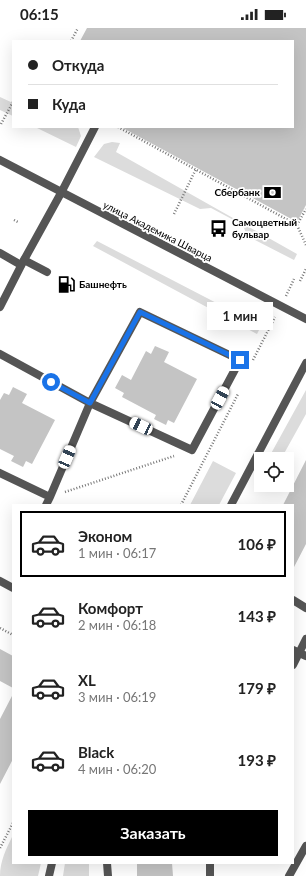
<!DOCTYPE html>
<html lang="ru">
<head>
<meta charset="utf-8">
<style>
	:root { --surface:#fff; --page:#f2f2f2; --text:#222; --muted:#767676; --line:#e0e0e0; --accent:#000 }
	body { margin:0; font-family:Lato,sans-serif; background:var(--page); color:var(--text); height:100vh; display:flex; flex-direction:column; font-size:15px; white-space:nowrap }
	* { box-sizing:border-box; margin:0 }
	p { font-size:13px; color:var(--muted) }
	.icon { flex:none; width:22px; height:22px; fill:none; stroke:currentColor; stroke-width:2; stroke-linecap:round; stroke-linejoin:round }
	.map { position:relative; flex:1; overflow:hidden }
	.side { position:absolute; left:12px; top:476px; width:282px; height:360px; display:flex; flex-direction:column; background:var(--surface); border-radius:0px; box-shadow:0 4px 16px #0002 }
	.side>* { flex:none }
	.banner { position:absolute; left:12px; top:12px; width:282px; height:88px; border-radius:0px; box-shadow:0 4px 16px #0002; display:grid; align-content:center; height:88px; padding:0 16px; background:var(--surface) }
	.buttons { position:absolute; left:254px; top:424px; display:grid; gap:8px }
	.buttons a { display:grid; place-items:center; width:40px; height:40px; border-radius:0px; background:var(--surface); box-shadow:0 4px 16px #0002; font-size:20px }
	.end { position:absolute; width:18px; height:18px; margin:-9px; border:5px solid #1a73e8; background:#fff; box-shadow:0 0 0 2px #fff }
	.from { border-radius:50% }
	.bubble { position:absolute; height:28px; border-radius:0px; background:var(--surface); box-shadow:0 4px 16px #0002; font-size:13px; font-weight:700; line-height:28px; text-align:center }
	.car { position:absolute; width:12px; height:24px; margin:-12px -6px; border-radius:5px; box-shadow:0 0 3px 1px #0007; background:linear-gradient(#fff 24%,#345 0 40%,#fff 0 76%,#345 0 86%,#fff 0) }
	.banner b { display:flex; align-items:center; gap:14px; height:38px; font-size:15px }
	.banner b+b { border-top:1px solid var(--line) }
	.banner i { width:10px; height:10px; background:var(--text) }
	ul { padding:7px 0 0; list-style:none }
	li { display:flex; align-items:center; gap:12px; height:66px; margin:0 8px 6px; padding:0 8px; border:2px solid transparent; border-radius:0px }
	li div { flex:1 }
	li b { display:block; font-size:15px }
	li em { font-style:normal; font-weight:700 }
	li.on { border-color:var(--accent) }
	li>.icon { width:36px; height:36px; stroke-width:1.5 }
	.primary-button { display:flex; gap:8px; margin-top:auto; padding:8px 16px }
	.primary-button a { flex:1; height:46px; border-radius:0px; background:var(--accent); color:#fff; font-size:16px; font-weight:700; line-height:46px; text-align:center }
	.status { display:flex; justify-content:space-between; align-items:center; height:28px; padding:0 20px; background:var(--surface); direction:ltr }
	.status svg { height:11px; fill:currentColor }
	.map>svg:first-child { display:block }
	.green { fill:#dcdcdc }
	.building { fill:#c4c4c4 }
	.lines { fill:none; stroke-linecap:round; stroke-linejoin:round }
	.path { stroke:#777; stroke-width:2.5; stroke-dasharray:1 2; stroke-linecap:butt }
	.service { stroke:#555; stroke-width:8 }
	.tertiary { stroke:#555; stroke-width:8 }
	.route { stroke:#1a73e8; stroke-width:5 }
	.labels { text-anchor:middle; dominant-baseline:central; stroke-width:3.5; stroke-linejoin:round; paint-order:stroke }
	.poi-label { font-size:10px; font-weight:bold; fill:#000; stroke:#fff; text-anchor:start }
	.street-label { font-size:10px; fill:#000; stroke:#fff }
</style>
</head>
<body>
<div class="status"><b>06:15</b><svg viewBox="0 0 49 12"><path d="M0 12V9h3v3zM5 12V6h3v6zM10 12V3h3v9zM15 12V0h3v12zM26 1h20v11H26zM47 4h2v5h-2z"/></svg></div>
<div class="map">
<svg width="306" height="848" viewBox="0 0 306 848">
	<rect width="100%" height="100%" fill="#fff"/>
	<path class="green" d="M0,69L13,75V88L0,82Z
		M35,99H78L81,108L76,119Z
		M112,114L120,115L116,124L297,226L294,232L247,208L243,197L211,180L200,181L94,129L104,116Z
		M97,213L261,298L257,306L93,218Z
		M306,362V386L281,431H268Z
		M213,433L236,445L219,477H190Z
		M13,807V835H41L38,848H0C0,833 6,821 13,807Z
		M65,835H89V848H63Z"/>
	<path class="building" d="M87,0H306V177L297,194L121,99H293V13H80Z
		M155,318L169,324L164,334L197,351L174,395L168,392L166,397L154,391L156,387L122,369L124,365L115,360L122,347L131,352L146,323L151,326Z
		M13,359L27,366L22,375L55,392L32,436L26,433L23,439L11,433L14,428L0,421V372L4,365L9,367Z
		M306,432V516L293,541V477H283Z
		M0,621L13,628V660L0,653Z
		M13,666V731L0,756V691Z
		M137,835H172L173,848H137Z"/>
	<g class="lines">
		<path class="path" d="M71,13L78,0
			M1,96L13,74
			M118,99L297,197L306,181
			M174,186L196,141
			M14,192L18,194
			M297,197L306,217
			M300,253L306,241
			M286,268L294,251
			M253,332L275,289
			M65,464L174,428
			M181,477L238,366
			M0,600L13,607
			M0,820L13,795"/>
		<path class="service" d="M61,165L95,99
			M0,225L21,237
			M24,232L47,244
			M140,284L240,332L192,422L90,375Z
			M0,326L90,375L50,469L0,445
			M46,477L50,469
			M0,553L13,560
			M293,572L306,580
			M293,622L306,628
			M293,637L306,611
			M107,835L108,848
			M210,835V848
			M289,848L306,818"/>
		<path class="tertiary" d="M0,132L306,291
			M0,279L24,232L61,165
			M231,477L306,335
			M49,848L52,835"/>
	</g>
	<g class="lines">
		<path class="route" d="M51,354L90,375L140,284L240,332"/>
	</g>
	<defs>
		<symbol id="bank-bare" viewBox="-9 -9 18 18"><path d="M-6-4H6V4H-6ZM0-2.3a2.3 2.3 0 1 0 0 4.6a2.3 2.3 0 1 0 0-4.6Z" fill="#000" stroke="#fff" stroke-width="2.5" paint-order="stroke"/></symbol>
		<symbol id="bus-bare" viewBox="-9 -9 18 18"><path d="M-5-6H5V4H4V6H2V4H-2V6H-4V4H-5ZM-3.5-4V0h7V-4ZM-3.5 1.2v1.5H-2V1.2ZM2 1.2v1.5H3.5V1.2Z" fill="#000" stroke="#fff" stroke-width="2.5" paint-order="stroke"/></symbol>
		<symbol id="fuel-bare" viewBox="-9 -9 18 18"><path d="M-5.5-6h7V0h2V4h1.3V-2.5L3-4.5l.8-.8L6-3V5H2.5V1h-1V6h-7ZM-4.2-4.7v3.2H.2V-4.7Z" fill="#000" stroke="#fff" stroke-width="2.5" paint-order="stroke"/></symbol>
	</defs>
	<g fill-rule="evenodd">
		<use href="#bank-bare" x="260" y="152" width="25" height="25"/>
		<use href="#bus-bare" x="206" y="188" width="25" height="25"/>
		<use href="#fuel-bare" x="54" y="244" width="25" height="25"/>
	</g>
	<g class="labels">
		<g class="poi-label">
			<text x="260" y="164" text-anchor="end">Сбербанк</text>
			<text x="232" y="194">Самоцветный<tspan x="232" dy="12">бульвар</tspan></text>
			<text x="79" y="256">Башнефть</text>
		</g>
		<g class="street-label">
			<text transform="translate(158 203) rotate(27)">улица Академика Шварца</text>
		</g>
	</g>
</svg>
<div class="buttons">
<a><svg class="icon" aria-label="locate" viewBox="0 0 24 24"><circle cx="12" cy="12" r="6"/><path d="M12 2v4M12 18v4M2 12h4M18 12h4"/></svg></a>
</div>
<i class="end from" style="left:51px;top:354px"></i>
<i class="end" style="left:240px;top:332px"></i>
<div class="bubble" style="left:207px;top:274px;width:66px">1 мин</div>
<i class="car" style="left:220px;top:370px;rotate:28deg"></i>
<i class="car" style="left:141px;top:398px;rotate:295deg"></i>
<i class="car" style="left:67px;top:429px;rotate:23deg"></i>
<div class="banner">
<b><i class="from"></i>Откуда</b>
<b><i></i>Куда</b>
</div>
<section class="side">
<ul>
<li class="on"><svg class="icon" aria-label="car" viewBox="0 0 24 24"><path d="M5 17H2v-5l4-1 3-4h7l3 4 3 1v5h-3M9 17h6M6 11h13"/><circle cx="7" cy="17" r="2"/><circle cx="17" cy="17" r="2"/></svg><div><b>Эконом</b><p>1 мин · 06:17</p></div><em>106 ₽</em></li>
<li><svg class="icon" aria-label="car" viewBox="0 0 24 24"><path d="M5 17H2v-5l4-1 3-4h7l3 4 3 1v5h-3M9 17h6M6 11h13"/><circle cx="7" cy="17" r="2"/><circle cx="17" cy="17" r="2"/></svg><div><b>Комфорт</b><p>2 мин · 06:18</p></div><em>143 ₽</em></li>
<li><svg class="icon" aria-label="car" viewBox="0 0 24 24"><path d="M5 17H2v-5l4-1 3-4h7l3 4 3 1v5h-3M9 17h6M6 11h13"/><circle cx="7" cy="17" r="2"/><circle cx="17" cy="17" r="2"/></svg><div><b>XL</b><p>3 мин · 06:19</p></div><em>179 ₽</em></li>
<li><svg class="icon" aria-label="car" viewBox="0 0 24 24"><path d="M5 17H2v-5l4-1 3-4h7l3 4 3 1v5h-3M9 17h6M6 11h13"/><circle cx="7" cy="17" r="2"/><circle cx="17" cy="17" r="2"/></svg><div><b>Black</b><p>4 мин · 06:20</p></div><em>193 ₽</em></li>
</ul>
<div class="primary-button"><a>Заказать</a></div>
</section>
</div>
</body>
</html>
